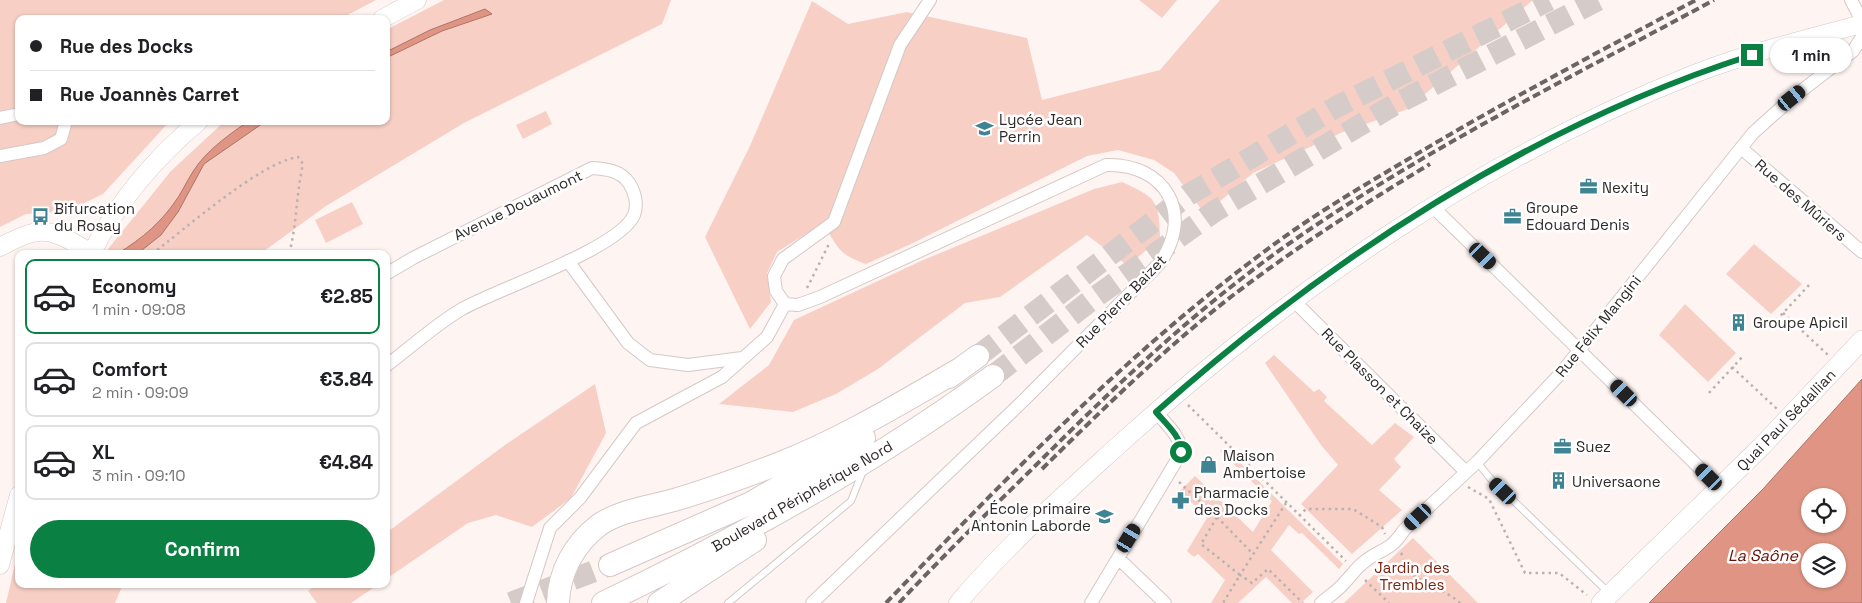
<!DOCTYPE html>
<html lang="en">
<head>
<meta charset="utf-8">
<style>
	:root { --surface:#fff; --page:#f2f2f2; --text:#202124; --muted:#757577; --line:#e0e0e0; --accent:#0b8043 }
	body { margin:0; font-family:"Space Grotesk",sans-serif; background:var(--page); color:var(--text); height:100vh; display:flex; flex-direction:column; font-size:19px; white-space:nowrap }
	* { box-sizing:border-box; margin:0 }
	p { font-size:16px; color:var(--muted) }
	.icon { flex:none; width:28px; height:28px; fill:none; stroke:currentColor; stroke-width:2; stroke-linecap:round; stroke-linejoin:round }
	.map { position:relative; flex:1; overflow:hidden }
	.details { position:absolute; left:15px; top:250px; width:375px; height:338px; display:flex; flex-direction:column; background:var(--surface); border-radius:10px; box-shadow:0 1px 4px #0004 }
	.details>* { flex:none }
	.guide { position:absolute; left:15px; top:15px; width:375px; height:110px; border-radius:10px; box-shadow:0 1px 4px #0004; display:grid; align-content:center; height:110px; padding:0 15px; background:var(--surface) }
	.controls { position:absolute; left:1801px; top:488px; display:grid; gap:10px }
	.controls a { display:grid; place-items:center; width:45px; height:45px; border-radius:50%; background:var(--surface); box-shadow:0 1px 4px #0004; font-size:25px }
	.end { position:absolute; width:22px; height:22px; margin:-11px; border:6px solid #0b8043; background:#fff; box-shadow:0 0 0 2px #fff }
	.from { border-radius:50% }
	.bubble { position:absolute; height:35px; border-radius:18px; background:var(--surface); box-shadow:0 1px 4px #0004; font-size:16px; font-weight:600; line-height:35px; text-align:center }
	.car { position:absolute; width:15px; height:30px; margin:-15px -8px; border-radius:6px; box-shadow:0 0 4px 1px #0007; background:linear-gradient(#222 24%,#8ab4d8 0 40%,#222 0 76%,#8ab4d8 0 86%,#222 0) }
	.guide b { display:flex; align-items:center; gap:18px; height:48px; font-size:19px }
	.guide b+b { border-top:1px solid var(--line) }
	.guide i { width:12px; height:12px; background:var(--text) }
	ul { padding:9px 0 0; list-style:none }
	li { display:flex; align-items:center; gap:15px; height:75px; margin:0 10px 8px; padding:0 5px; border:2px solid var(--line); border-radius:10px }
	li div { flex:1 }
	li b { display:block; font-size:19px }
	li em { font-style:normal; font-weight:600 }
	li.active { border-color:var(--accent) }
	li>.icon { width:45px; height:45px; stroke-width:1.5 }
	.primary-button { display:flex; gap:10px; margin-top:auto; padding:10px 15px }
	.primary-button a { flex:1; height:58px; border-radius:30px; background:var(--accent); color:#fff; font-size:20px; font-weight:600; line-height:58px; text-align:center }
	.map>svg:first-child { display:block }
	.green { fill:#f7cfc5 }
	.water { fill:#e09584; stroke:#ab7569; fill-rule:evenodd }
	.lines { fill:none; stroke-linecap:round; stroke-linejoin:round }
	.highway-tunnel { stroke:#d5ccca; stroke-width:22; stroke-dasharray:22 11; stroke-linecap:butt }
	.lane-casing { stroke:#d4c9c6; stroke-width:8 }
	.street-casing { stroke:#d4c9c6; stroke-width:14 }
	.secondary-casing { stroke:#d4c9c6; stroke-width:19 }
	.primary-casing { stroke:#d4c9c6; stroke-width:20 }
	.highway-casing { stroke:#d4c9c6; stroke-width:24 }
	.path { stroke:#bab2b0; stroke-width:2.5; stroke-dasharray:2.5 4; stroke-linecap:butt }
	.lane { stroke:#fff; stroke-width:6 }
	.street { stroke:#fff; stroke-width:12 }
	.secondary { stroke:#fff; stroke-width:18 }
	.primary { stroke:#fff; stroke-width:19 }
	.highway { stroke:#fff; stroke-width:22 }
	.rail { stroke:#6a6463; stroke-width:4; stroke-dasharray:8 4; stroke-linecap:butt }
	.route { stroke:#0b8043; stroke-width:6 }
	.labels { text-anchor:middle; dominant-baseline:central; stroke-width:5; stroke-linejoin:round; paint-order:stroke }
	.poi-label { font-size:15px; fill:#2f2a29; stroke:#fff; text-anchor:start }
	.street-label { font-size:15px; fill:#2f2a29; stroke:#fff }
	.park-label { font-size:15px; fill:#79220f; stroke:#fff }
	.water-label { font-size:16px; font-style:italic; fill:#670e00; stroke:#fff }
</style>
</head>
<body>
<div class="map">
<svg width="1862" height="603" viewBox="0 0 1862 603">
	<rect width="100%" height="100%" fill="#fef4f2"/>
	<path class="green" d="M0,0H376L340,19H19V121H170L103,194L68,211L26,214L0,227Z
		M444,0H671L662,24L464,123L326,206L260,254H104L171,171L225,121H386V30Z
		M1139,0H1177L1162,18Z
		M1220,0H1533L1408,109L1343,132L1253,173L1205,214L1174,173L1154,160L1118,150L1087,156L911,244L866,264C837,254 838,247 823,223L777,252L767,273L771,302L750,329L705,237L750,146L812,1L848,24L907,12L1027,38L1042,100L1160,70Z
		M546,111L552,124L523,139L516,125Z
		M1122,182C1156,198 1159,199 1160,238L1128,266L1087,235L1000,297L965,303L878,369L836,394L793,412L719,404L769,365L794,320L921,261L1094,189Z
		M352,202L363,224L326,243L315,220Z
		M1754,244L1802,284L1771,314L1726,274Z
		M1685,304L1736,353L1708,382L1659,335Z
		M1274,355L1314,392L1319,389L1327,397L1324,401L1372,445L1395,423L1414,437L1394,459L1401,467L1379,490L1402,510L1352,554L1301,504L1338,465L1321,445L1265,363Z
		M595,384L606,433L571,498L532,527L496,515L468,523L386,579V533L505,445Z
		M1224,447L1343,564L1339,569L1302,533L1299,534L1289,525L1271,550L1313,592L1301,603H1292L1266,577L1238,603H1211L1225,580L1198,554L1194,557L1187,551L1207,518L1180,491L1195,476L1253,532L1272,501L1220,451Z
		M1413,538L1478,603H1344Z
		M19,547V584H123L115,603H6Z
		M317,584H379L351,603H317L308,591Z"/>
	<path class="water" d="M485,9L492,14L442,31L386,58V52L430,30Z
		M249,121H266L204,164L178,212L161,235L137,254H117C143,238 162,222 179,196C185,186 191,173 199,163C213,146 231,133 249,121Z
		M1862,379V603H1649L1763,489ZM1810,496H1838V524H1810ZM1810,551H1838V579H1810Z"/>
	<g class="lines">
		<path class="highway-tunnel" d="M978,356L1188,195L1338,106L1549,0
			M993,376L1094,298L1215,211L1394,105L1598,0
			M511,603L610,565"/>
		<defs>
			<path id="lane" d="M1477,462L1490,478L1609,593
				M728,603L851,501L863,471"/>
			<path id="street" d="M1851,0L1862,21
				M0,118L19,114
				M1741,148L1862,252
				M0,156L44,148L61,139L66,121
				M1431,205L1720,488
				M568,261L628,343L650,360L688,365L742,358
				M386,274L413,258L592,168C606,169 620,170 629,183C635,192 638,205 634,215C619,249 497,289 462,309C435,325 411,347 386,366
				M1294,301L1466,472
				M785,304L798,305L820,297L1106,165C1166,163 1195,215 1159,264L1025,399L812,603
				M785,304L776,291L774,276L783,259L834,222L900,45L930,0
				M1118,558L1165,603
				M526,603L550,528L580,498L636,423L722,377L767,337L785,304
				M1091,603L1181,453C1182,437 1165,423 1156,412
				M1321,603C1329,596 1339,590 1345,582C1352,575 1356,568 1364,562C1380,549 1391,551 1404,530L1477,462L1561,373L1753,133L1792,98L1853,51L1862,37"/>
			<path id="secondary" d="M382,19L417,0
				M0,247C43,224 50,228 91,253
				M91,254C117,203 155,158 199,121
				M0,565L19,495
				M958,603C1007,545 1065,494 1122,442C1293,288 1479,160 1694,74C1748,53 1806,39 1862,24"/>
			<path id="primary" d="M1601,603L1761,447L1862,340"/>
			<path id="highway" d="M949,377L978,356
				M610,565L751,503L864,438
				M558,603C559,572 574,544 599,525C621,510 650,507 674,500C709,490 744,477 778,464C842,439 901,403 960,369
				M603,603C739,538 871,465 993,376
				M659,603L755,540"/>
		</defs>
		<use href="#lane" class="lane-casing"/>
		<use href="#street" class="street-casing"/>
		<use href="#secondary" class="secondary-casing"/>
		<use href="#primary" class="primary-casing"/>
		<use href="#highway" class="highway-casing"/>
		<path class="path" d="M152,254C185,229 261,162 298,157L303,164C296,194 297,225 289,254
			M807,288L830,242
			M1783,313L1828,355
			M1772,325L1809,285
			M1732,367L1777,409
			M1709,393L1744,355
			M1188,405L1346,561
			M1179,482L1217,517L1201,544L1240,575L1223,603
			M1468,487L1489,499L1525,573H1559L1587,595
			M1286,503L1240,575L1252,583L1268,569L1303,603
			M1299,516L1306,509H1353L1382,527L1385,534
			M1217,517L1253,554
			M1401,553C1404,558 1405,565 1409,571C1418,582 1445,589 1460,603
			M1365,580L1389,603"/>
		<use href="#lane" class="lane"/>
		<use href="#street" class="street"/>
		<use href="#secondary" class="secondary"/>
		<use href="#primary" class="primary"/>
		<use href="#highway" class="highway"/>
		<path class="rail" d="M1042,469C1103,409 1165,348 1232,296C1295,248 1362,205 1430,164
			M886,603C1010,474 1135,345 1280,240C1320,211 1363,186 1405,161C1500,104 1598,52 1696,0
			M899,603C941,558 985,515 1029,472C1110,391 1193,311 1287,245C1421,151 1570,78 1714,0"/>
	</g>
	<g class="lines">
		<path class="route" d="M1181,452C1182,437 1165,423 1156,412C1329,258 1531,126 1752,55"/>
	</g>
	<defs>
		<symbol id="school-bare" viewBox="-9 -9 18 18"><path d="M0-5L7-2L0 1L-7-2ZM-4 1L0 2.5L4 1V4Q0 6-4 4Z" fill="#408493" stroke="#fff" stroke-width="2.5" paint-order="stroke"/></symbol>
		<symbol id="office-bare" viewBox="-9 -9 18 18"><path d="M-6-3h4V-5.5h4V-3h4V5H-6ZM-1-4.5V-3h2v-1.5ZM-6 0V1H6V0Z" fill="#408493" stroke="#fff" stroke-width="2.5" paint-order="stroke"/></symbol>
		<symbol id="bus-bare" viewBox="-9 -9 18 18"><path d="M-5-6H5V4H4V6H2V4H-2V6H-4V4H-5ZM-3.5-4V0h7V-4ZM-3.5 1.2v1.5H-2V1.2ZM2 1.2v1.5H3.5V1.2Z" fill="#408493" stroke="#fff" stroke-width="2.5" paint-order="stroke"/></symbol>
		<symbol id="building-bare" viewBox="-9 -9 18 18"><path d="M-4-6H4V6H1V3H-1V6H-4ZM-2.5-4.3h1.7v1.8h-1.7ZM.8-4.3h1.7v1.8H.8ZM-2.5-1h1.7V.8h-1.7ZM.8-1h1.7V.8H.8Z" fill="#408493" stroke="#fff" stroke-width="2.5" paint-order="stroke"/></symbol>
		<symbol id="shop-bare" viewBox="-9 -9 18 18"><path d="M-5-2.5h2.3a2.7 3.5 0 0 1 5.4 0H5L5.5 6h-11ZM-1.5-2.5h3a1.5 2.3 0 0 0-3 0Z" fill="#408493" stroke="#fff" stroke-width="2.5" paint-order="stroke"/></symbol>
		<symbol id="pharmacy-bare" viewBox="-9 -9 18 18"><path d="M-2-6h4v4h4v4h-4v4h-4v-4h-4v-4h4Z" fill="#408493" stroke="#fff" stroke-width="2.5" paint-order="stroke"/></symbol>
	</defs>
	<g fill-rule="evenodd">
		<use href="#school-bare" x="972" y="116" width="25" height="25"/>
		<use href="#office-bare" x="1576" y="174" width="25" height="25"/>
		<use href="#office-bare" x="1500" y="204" width="25" height="25"/>
		<use href="#bus-bare" x="28" y="204" width="25" height="25"/>
		<use href="#building-bare" x="1726" y="310" width="25" height="25"/>
		<use href="#office-bare" x="1550" y="434" width="25" height="25"/>
		<use href="#shop-bare" x="1196" y="452" width="25" height="25"/>
		<use href="#building-bare" x="1546" y="468" width="25" height="25"/>
		<use href="#pharmacy-bare" x="1168" y="488" width="25" height="25"/>
		<use href="#school-bare" x="1092" y="504" width="25" height="25"/>
	</g>
	<g class="labels">
		<g class="poi-label">
			<text x="999" y="119">Lycée Jean<tspan x="999" dy="17">Perrin</tspan></text>
			<text x="1602" y="187">Nexity</text>
			<text x="1526" y="207">Groupe<tspan x="1526" dy="17">Edouard Denis</tspan></text>
			<text x="54" y="208">Bifurcation<tspan x="54" dy="17">du Rosay</tspan></text>
			<text x="1753" y="322">Groupe Apicil</text>
			<text x="1576" y="446">Suez</text>
			<text x="1223" y="455">Maison<tspan x="1223" dy="17">Ambertoise</tspan></text>
			<text x="1572" y="481">Universaone</text>
			<text x="1194" y="492">Pharmacie<tspan x="1194" dy="17">des Docks</tspan></text>
			<text x="1091" y="508" text-anchor="end">École primaire<tspan x="1091" dy="17">Antonin Laborde</tspan></text>
		</g>
		<g class="street-label">
			<text transform="translate(1801 200) rotate(41)">Rue des Mûriers</text>
			<text transform="translate(518 205) rotate(-26)">Avenue Douaumont</text>
			<text transform="translate(1121 301) rotate(-46)">Rue Pierre Baizet</text>
			<text transform="translate(1598 326) rotate(-51)">Rue Félix Mangini</text>
			<text transform="translate(1380 386) rotate(45)">Rue Plasson et Chaize</text>
			<text transform="translate(1786 420) rotate(-46)">Quai Paul Sédallian</text>
			<text transform="translate(802 496) rotate(-30)">Boulevard Périphérique Nord</text>
		</g>
		<g class="park-label">
			<text x="1412" y="567">Jardin des<tspan x="1412" dy="17">Trembles</tspan></text>
		</g>
		<g class="water-label">
			<text x="1763" y="555">La Saône</text>
		</g>
	</g>
</svg>
<div class="controls">
<a><svg class="icon" aria-label="locate" viewBox="0 0 24 24"><circle cx="12" cy="12" r="6"/><path d="M12 2v4M12 18v4M2 12h4M18 12h4"/></svg></a>
<a><svg class="icon" aria-label="layers" viewBox="0 0 24 24"><path d="M12 4l9 5-9 5-9-5zM3 14l9 5 9-5"/></svg></a>
</div>
<i class="end from" style="left:1181px;top:452px"></i>
<i class="end" style="left:1752px;top:55px"></i>
<div class="bubble" style="left:1770px;top:38px;width:82px">1 min</div>
<i class="car" style="left:1792px;top:98px;rotate:51deg"></i>
<i class="car" style="left:1483px;top:256px;rotate:134deg"></i>
<i class="car" style="left:1624px;top:393px;rotate:315deg"></i>
<i class="car" style="left:1709px;top:477px;rotate:315deg"></i>
<i class="car" style="left:1503px;top:491px;rotate:314deg"></i>
<i class="car" style="left:1418px;top:517px;rotate:227deg"></i>
<i class="car" style="left:1129px;top:538px;rotate:31deg"></i>
<div class="guide">
<b><i class="from"></i>Rue des Docks</b>
<b><i></i>Rue Joannès Carret</b>
</div>
<section class="details">
<ul>
<li class="active"><svg class="icon" aria-label="car" viewBox="0 0 24 24"><path d="M5 17H2v-5l4-1 3-4h7l3 4 3 1v5h-3M9 17h6M6 11h13"/><circle cx="7" cy="17" r="2"/><circle cx="17" cy="17" r="2"/></svg><div><b>Economy</b><p>1 min · 09:08</p></div><em>€2.85</em></li>
<li><svg class="icon" aria-label="car" viewBox="0 0 24 24"><path d="M5 17H2v-5l4-1 3-4h7l3 4 3 1v5h-3M9 17h6M6 11h13"/><circle cx="7" cy="17" r="2"/><circle cx="17" cy="17" r="2"/></svg><div><b>Comfort</b><p>2 min · 09:09</p></div><em>€3.84</em></li>
<li><svg class="icon" aria-label="car" viewBox="0 0 24 24"><path d="M5 17H2v-5l4-1 3-4h7l3 4 3 1v5h-3M9 17h6M6 11h13"/><circle cx="7" cy="17" r="2"/><circle cx="17" cy="17" r="2"/></svg><div><b>XL</b><p>3 min · 09:10</p></div><em>€4.84</em></li>
</ul>
<div class="primary-button"><a>Confirm</a></div>
</section>
</div>
</body>
</html>
